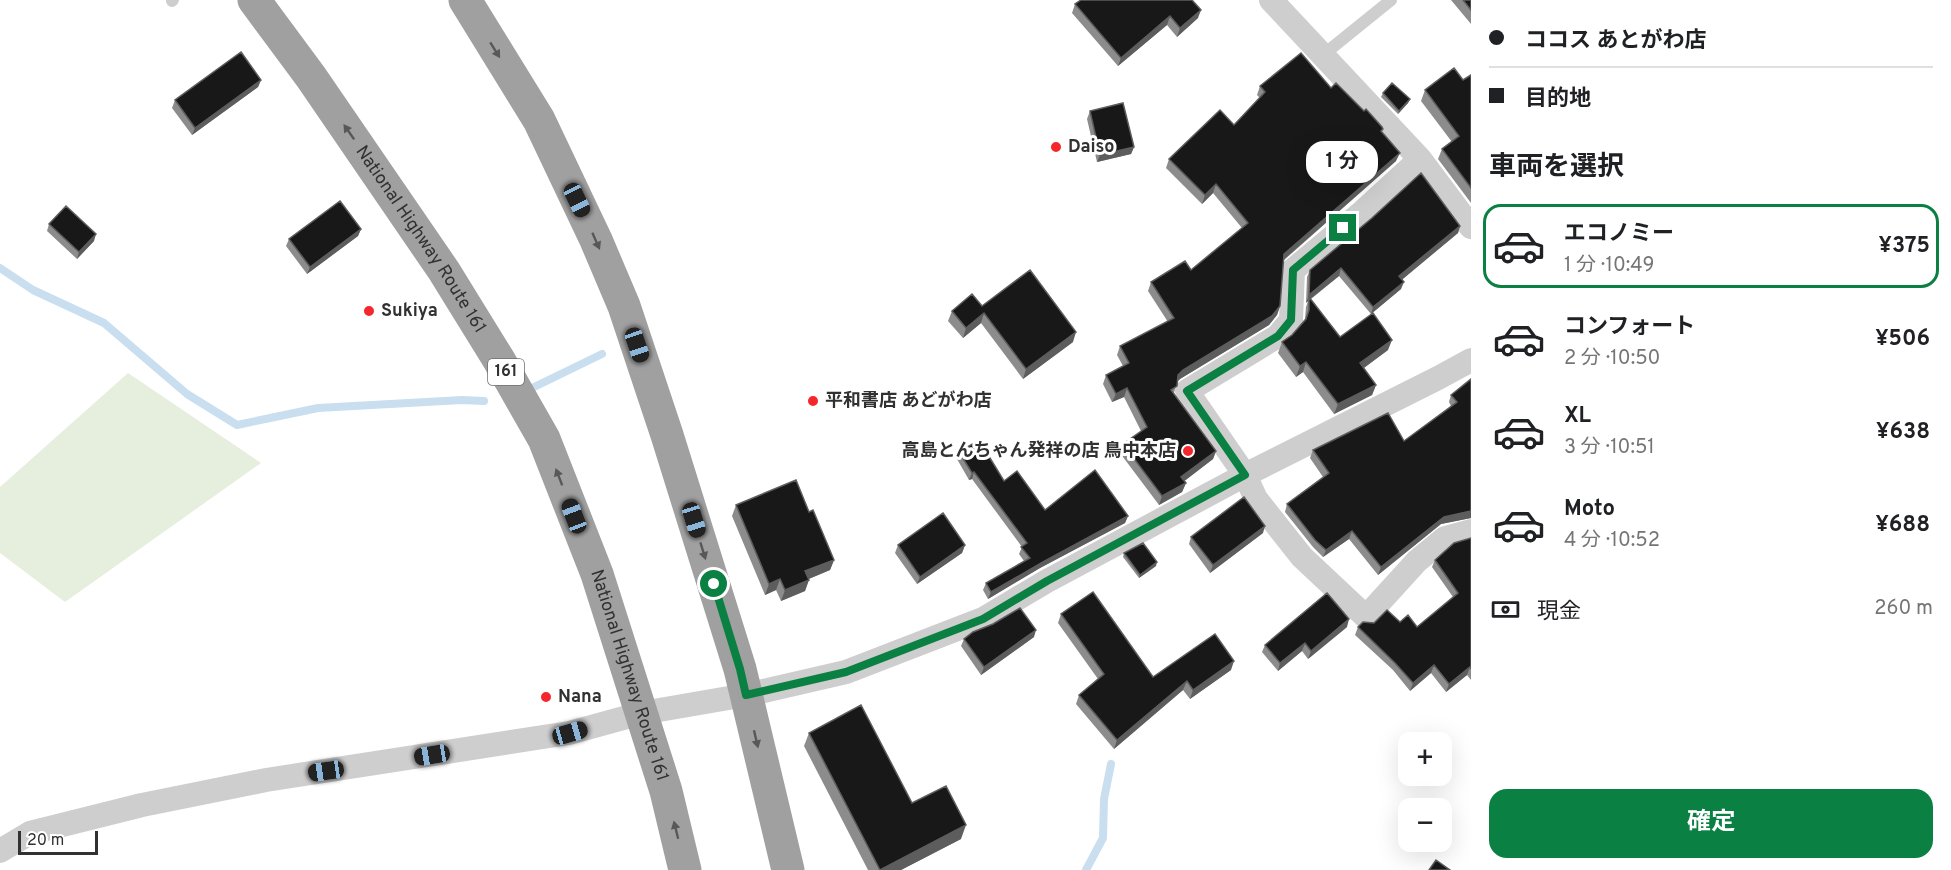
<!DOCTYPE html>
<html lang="ja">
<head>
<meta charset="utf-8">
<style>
	:root { --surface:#fff; --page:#f2f2f2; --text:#202124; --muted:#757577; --line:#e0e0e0; --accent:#0b8043 }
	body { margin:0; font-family:Overpass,"Noto Sans JP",sans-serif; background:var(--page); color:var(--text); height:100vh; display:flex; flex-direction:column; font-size:22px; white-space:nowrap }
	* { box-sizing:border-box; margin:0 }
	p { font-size:20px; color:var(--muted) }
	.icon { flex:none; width:33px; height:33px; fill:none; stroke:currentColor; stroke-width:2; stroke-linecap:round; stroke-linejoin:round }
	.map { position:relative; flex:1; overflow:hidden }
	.side { display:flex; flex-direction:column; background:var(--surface); width:480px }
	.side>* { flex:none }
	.guide { display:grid; align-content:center; height:132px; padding:0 18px; background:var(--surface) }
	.buttons { position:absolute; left:1398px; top:732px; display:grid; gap:12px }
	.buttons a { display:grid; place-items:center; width:54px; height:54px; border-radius:12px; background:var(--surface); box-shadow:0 6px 24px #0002; font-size:30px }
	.scale { position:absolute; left:18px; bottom:15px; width:80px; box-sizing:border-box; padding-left:6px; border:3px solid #313131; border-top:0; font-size:16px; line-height:21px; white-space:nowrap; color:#313131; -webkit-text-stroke:4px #fff; paint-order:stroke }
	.end { position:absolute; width:27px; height:27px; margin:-14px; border:8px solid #0b8043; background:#fff; box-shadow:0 0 0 3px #fff }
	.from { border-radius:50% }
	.bubble { position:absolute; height:42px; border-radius:18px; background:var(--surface); box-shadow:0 6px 24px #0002; font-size:20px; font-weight:700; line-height:42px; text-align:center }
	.car { position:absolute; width:18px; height:36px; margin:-18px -9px; border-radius:8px; box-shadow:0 0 4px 2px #0007; background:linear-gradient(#222 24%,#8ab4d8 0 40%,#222 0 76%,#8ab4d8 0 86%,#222 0) }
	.guide b { display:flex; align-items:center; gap:21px; height:57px; font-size:22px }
	.guide b+b { border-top:2px solid var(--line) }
	.guide i { width:15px; height:15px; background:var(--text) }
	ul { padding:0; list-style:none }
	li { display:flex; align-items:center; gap:18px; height:84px; margin:0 12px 9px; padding:0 6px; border:3px solid transparent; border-radius:18px }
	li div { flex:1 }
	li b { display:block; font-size:22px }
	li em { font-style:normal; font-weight:700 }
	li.on { border-color:var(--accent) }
	li>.icon { width:54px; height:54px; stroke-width:1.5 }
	h2 { padding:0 18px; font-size:27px; line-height:72px }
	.pay { display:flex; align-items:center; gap:15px; height:66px; padding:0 18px; font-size:22px }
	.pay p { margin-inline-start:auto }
	.action { display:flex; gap:12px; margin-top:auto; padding:12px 18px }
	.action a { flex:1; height:69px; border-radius:18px; background:var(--accent); color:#fff; font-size:24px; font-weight:700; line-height:69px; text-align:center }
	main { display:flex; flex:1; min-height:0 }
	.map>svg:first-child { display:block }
	.green { fill:#e6efde }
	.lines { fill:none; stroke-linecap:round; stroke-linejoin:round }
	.stream { stroke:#c9dff0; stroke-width:8 }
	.service { stroke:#cecece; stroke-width:12 }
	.minor { stroke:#cecece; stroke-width:24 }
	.trunk { stroke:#a0a0a0; stroke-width:33 }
	.wall { fill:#8c8c8c }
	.shaded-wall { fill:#5d5d5d }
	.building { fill:#181818; stroke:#5d5d5d; stroke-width:1.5 }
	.oneway { fill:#585858 }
	.route { stroke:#0b8043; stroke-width:8 }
	.poi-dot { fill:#f5262c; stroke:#fff; stroke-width:2 }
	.labels { text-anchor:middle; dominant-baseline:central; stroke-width:6; stroke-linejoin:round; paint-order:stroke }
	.shield { fill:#fff; stroke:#6f6f6f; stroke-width:1.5 }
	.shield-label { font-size:16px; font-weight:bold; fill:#313131 }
	.poi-label { font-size:18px; font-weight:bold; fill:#313131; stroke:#fff; text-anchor:start }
	.street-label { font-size:18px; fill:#313131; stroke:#fff }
</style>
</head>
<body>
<main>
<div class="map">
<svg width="1471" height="870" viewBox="0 0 1471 870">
	<rect width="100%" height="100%" fill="#fff"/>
	<path class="green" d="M128,373L261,463L65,602L0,553V487Z"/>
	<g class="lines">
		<path class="stream" d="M0,268L33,290L104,323L187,394L237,425L318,408L462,400L484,401
			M530,389L602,354
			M1086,870L1103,838L1104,799L1111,764"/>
		<path class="service" d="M172,1L173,0
			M1323,55L1391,0"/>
		<path class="minor" d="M1271,0L1420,159L1471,227
			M1420,159L1360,214L1293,270L1291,320L1278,336L1187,391L1245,475L1256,499L1302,557L1366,617L1417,561L1445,538L1471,531
			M0,851L30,833L142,805L266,780L569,733L642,713L746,695L846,672L983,619L1047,581L1245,475L1438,378L1471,360"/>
		<g class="trunk">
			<path id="s1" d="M254,0L311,77L444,271L499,360L544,439L597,574L666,791L685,870"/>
			<path d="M465,0L539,120L596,240L624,306L667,435L740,669L788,870"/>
		</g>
	</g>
	<path class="wall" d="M1451,0H1471V24Z
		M1075,4L1198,18L1177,37L1167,25L1118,66L1072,13Z
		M1471,75V203L1438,159L1442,149L1452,142L1421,101L1425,90L1463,80Z
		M261,80L258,87L192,135L172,108L175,100Z
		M1260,86L1331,88L1383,129L1382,131L1396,161L1283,261L1280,306L1277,315L1269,325L1180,379L1177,381L1174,393L1216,451L1213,459L1184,481L1186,483L1182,492L1159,505L1120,453L1123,444L1141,431L1124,397L1112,402L1103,384L1106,375L1123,366L1117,355L1120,346L1168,322L1148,291L1151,282L1191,270L1242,228L1213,193L1202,204L1166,168L1169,159L1234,125L1260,98L1257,95Z
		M1383,93L1410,99L1408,103L1398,114L1381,97Z
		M1090,111L1134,147L1131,154L1097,162L1087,119Z
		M49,224L94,241L77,259L47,231Z
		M1460,226L1458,233L1402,279L1401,289L1371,314L1339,276L1311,299L1340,337L1388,350L1363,368L1376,385L1372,395L1334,414L1303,372L1296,377L1278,353L1282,342L1292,335L1305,319L1306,307L1308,301L1306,303L1307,277L1310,270Z
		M361,229L358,236L307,274L286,246L289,239Z
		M982,306L1073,342L1023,379L981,323L963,338L948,321L952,311Z
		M1471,379V518L1441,524L1378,575L1349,539L1323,557L1313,547L1285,512L1287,504L1323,477L1310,458L1313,450L1404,441L1451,406L1449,402L1451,395Z
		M959,452L1004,481L1045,510L1128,516L1125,523L1040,568L988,599L983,590L986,583L1024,561L1019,554L1022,547L972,479L969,480L957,459Z
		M736,505L809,512L834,560L830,570L809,579L805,591L781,601L776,590L765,595L732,516Z
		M1263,533L1210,573L1189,544L1191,537Z
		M1471,538V680L1467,675L1446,692L1431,673L1410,691L1393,670L1355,635L1358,627L1374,623L1400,622L1417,627L1453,597L1432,567L1435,560Z
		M898,545H965L962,553L917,584L895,553Z
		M1124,553L1156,566L1139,578L1123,557Z
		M1061,614L1153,677L1231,670L1190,699L1183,690L1114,749L1076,704L1079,695L1098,679L1058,623Z
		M1347,627L1308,659L1302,651L1278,671L1262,652L1265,645Z
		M1034,637L981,675L961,646L964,639Z
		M809,733L912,803L961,839L901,870H868L804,746Z"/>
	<path class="shaded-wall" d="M1201,10L1198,18L1177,37L1180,28Z
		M1170,16L1167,25L1118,66L1121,58Z
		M261,80L258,87L192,135L195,128Z
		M1410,99L1408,103L1398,114L1399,111Z
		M1134,147L1131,154L1097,162L1100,155Z
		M1400,153L1396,161L1280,263L1284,254Z
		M1216,184L1213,193L1202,204L1205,195Z
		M1460,226L1458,233L1397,284L1399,276Z
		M361,229L358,236L307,274L310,267Z
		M96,234L94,241L77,259L79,252Z
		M1341,268L1339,276L1309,300V297L1308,301L1306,303L1309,295Z
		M1404,282L1401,289L1371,314L1373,307Z
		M1280,306L1277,315L1269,325L1180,379L1175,384L1178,375L1183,370Z
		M984,313L981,323L963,338L966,328Z
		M1076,332L1073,342L1023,379L1026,369Z
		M1392,340L1388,350L1356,374L1360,363Z
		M1306,362L1303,372L1296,377L1300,366Z
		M1376,385L1372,395L1334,414L1338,404Z
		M1127,388L1124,397L1112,402L1116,394Z
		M1216,451L1213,459L1178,486L1181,477Z
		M974,472L972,479L969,480L972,473Z
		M1186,483L1182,492L1159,505L1162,496Z
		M1471,511V518L1441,524L1378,575L1381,567L1444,517Z
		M1128,516L1125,523L1040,568L988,599L991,592L1043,562Z
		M1265,526L1263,533L1210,573L1213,565Z
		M1352,531L1349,539L1323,557L1326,550Z
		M965,545L962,553L917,584L920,577Z
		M834,560L830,570L801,582L805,571Z
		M1157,562L1156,566L1139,578L1140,575Z
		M780,579L776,590L765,595L769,584Z
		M809,580L805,591L781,601L785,590Z
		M1349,619L1347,627L1308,659L1311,651Z
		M1036,630L1034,637L981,675L984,667Z
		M1305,643L1302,651L1278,671L1280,663Z
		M1234,661L1231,670L1190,699L1193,690Z
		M1434,665L1431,673L1410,691L1413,683Z
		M1470,667L1467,675L1446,692L1449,684Z
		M1187,681L1183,690L1114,749L1117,740Z
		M966,825L961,839L901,870H880Z"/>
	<path class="building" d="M1081,0H1192L1201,10L1180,28L1170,16L1121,58L1075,4Z
		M1463,0H1471V10Z
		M241,52L261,80L195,128L175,100Z
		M1301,53L1331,88L1336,83L1364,111L1366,109L1382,127L1383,129L1381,131L1400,153L1284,254L1280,306L1272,316L1183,370L1178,375L1177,386L1171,390L1216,451L1181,477L1186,483L1162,496L1123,444L1147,427L1127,388L1116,394L1106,375L1129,363L1120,346L1174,318L1151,282L1185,261L1191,270L1248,223L1216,184L1205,195L1169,159L1220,110L1234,125L1265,92L1260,86Z
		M1454,68L1463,80L1471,75V188L1442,149L1459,136L1425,90Z
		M1392,83L1410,99L1399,111L1383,93Z
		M1123,103L1134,147L1100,155L1090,111Z
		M1421,173L1460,226L1399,276L1404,282L1373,307L1341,268L1309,295L1310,270L1372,218Z
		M340,201L361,229L310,267L289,239Z
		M66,206L96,234L79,252L49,224Z
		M1030,270L1076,332L1026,369L984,313L966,328L952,311L972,294L982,306Z
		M1309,297L1340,337L1373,313L1392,340L1360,363L1376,385L1338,404L1306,362L1300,366L1282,342L1292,335L1306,319L1309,310Z
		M1471,379V511L1444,517L1381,567L1352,531L1326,550L1315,540L1287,504L1329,473L1313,450L1388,413L1404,441L1457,402L1451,395Z
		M979,440L1004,481L1017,471L1045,510L1095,470L1128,516L1043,562L991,592L986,583L1030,558L1021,547L1027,543L974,472L972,473L959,452Z
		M796,480L809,512L813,510L834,560L805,571L809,580L785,590L780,579L769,584L736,505Z
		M1244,497L1265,526L1213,565L1191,537Z
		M943,513L965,545L920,577L898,545Z
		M1471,538V669L1470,667L1449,684L1434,665L1413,683L1395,663L1358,627L1363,622L1374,623L1387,610L1400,622L1408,615L1417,627L1458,593L1435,560L1454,543Z
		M1143,543L1157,562L1140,575L1124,553Z
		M1093,592L1153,677L1215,634L1234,661L1193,690L1187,681L1117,740L1079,695L1104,674L1061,614Z
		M1327,593L1349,619L1311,651L1305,643L1280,663L1265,645Z
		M1020,608L1036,630L984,667L964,639L973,632L993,624Z
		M861,705L912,803L946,786L966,825L880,870L809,733Z
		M1436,860L1450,870H1429Z"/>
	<defs><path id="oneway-solid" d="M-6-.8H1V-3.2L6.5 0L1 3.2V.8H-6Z" transform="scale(1.5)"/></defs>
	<g class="oneway">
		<use href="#oneway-solid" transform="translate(495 50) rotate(58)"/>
		<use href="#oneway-solid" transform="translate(349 132) rotate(-125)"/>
		<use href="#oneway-solid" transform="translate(596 241) rotate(66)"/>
		<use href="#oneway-solid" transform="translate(559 477) rotate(-111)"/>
		<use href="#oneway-solid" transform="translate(703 551) rotate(73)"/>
		<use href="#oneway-solid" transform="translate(756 739) rotate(77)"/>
		<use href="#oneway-solid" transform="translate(676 830) rotate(-104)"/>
	</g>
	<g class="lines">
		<path class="route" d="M714,584L740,669L746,695L846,672L983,619L1047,581L1245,475L1187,391L1278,336L1291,320L1293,270L1343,228"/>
	</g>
	<g class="poi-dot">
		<circle cx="1056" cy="147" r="6"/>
		<circle cx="369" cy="311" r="6"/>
		<circle cx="813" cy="401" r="6"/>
		<circle cx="1188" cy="451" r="6"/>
		<circle cx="546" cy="697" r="6"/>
	</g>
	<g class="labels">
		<rect class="shield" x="488" y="359" width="36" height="26" rx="4.5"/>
		<g class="shield-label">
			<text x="506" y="372">161</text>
		</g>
		<g class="poi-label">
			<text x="1068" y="147">Daiso</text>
			<text x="381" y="311">Sukiya</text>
			<text x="825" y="401">平和書店 あどがわ店</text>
			<text x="1176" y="451" text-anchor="end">高島とんちゃん発祥の店 鳥中本店</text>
			<text x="558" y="697">Nana</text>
		</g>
		<g class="street-label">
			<text stroke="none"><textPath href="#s1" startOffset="292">National Highway Route 161</textPath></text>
			<text stroke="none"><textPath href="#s1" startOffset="778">National Highway Route 161</textPath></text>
		</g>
	</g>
</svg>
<div class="buttons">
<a>+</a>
<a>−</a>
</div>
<div class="scale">20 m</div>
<i class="end from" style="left:714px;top:584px"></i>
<i class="end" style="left:1343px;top:228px"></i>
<div class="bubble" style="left:1306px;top:141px;width:72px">1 分</div>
<i class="car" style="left:577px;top:200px;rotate:154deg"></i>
<i class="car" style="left:637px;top:345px;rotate:161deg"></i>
<i class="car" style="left:574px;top:516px;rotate:339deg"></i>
<i class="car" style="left:694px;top:520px;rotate:163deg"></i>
<i class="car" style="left:570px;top:733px;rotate:74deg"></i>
<i class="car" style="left:432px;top:755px;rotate:261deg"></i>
<i class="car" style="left:326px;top:771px;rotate:262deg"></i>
</div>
<section class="side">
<div class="guide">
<b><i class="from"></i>ココス あとがわ店</b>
<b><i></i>目的地</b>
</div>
<h2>車両を選択</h2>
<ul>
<li class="on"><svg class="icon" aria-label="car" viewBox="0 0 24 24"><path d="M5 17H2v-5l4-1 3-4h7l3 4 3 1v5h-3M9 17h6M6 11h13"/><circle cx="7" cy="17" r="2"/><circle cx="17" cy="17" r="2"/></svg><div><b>エコノミー</b><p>1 分 · 10:49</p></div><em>¥375</em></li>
<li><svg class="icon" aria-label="car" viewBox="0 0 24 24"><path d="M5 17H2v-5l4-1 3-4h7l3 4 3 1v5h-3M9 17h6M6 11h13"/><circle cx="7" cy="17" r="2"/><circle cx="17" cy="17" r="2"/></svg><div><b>コンフォート</b><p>2 分 · 10:50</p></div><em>¥506</em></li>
<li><svg class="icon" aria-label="car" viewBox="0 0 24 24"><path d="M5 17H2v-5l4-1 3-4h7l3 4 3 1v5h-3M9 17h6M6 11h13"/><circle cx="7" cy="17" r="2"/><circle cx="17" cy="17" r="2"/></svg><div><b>XL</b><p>3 分 · 10:51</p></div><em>¥638</em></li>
<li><svg class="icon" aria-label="car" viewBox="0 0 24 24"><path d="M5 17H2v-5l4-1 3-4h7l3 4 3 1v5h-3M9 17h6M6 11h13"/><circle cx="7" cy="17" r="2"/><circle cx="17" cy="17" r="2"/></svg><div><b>Moto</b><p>4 分 · 10:52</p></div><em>¥688</em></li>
</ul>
<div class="pay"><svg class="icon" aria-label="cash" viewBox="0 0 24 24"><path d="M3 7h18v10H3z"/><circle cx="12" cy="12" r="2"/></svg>現金<p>260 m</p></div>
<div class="action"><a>確定</a></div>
</section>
</main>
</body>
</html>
